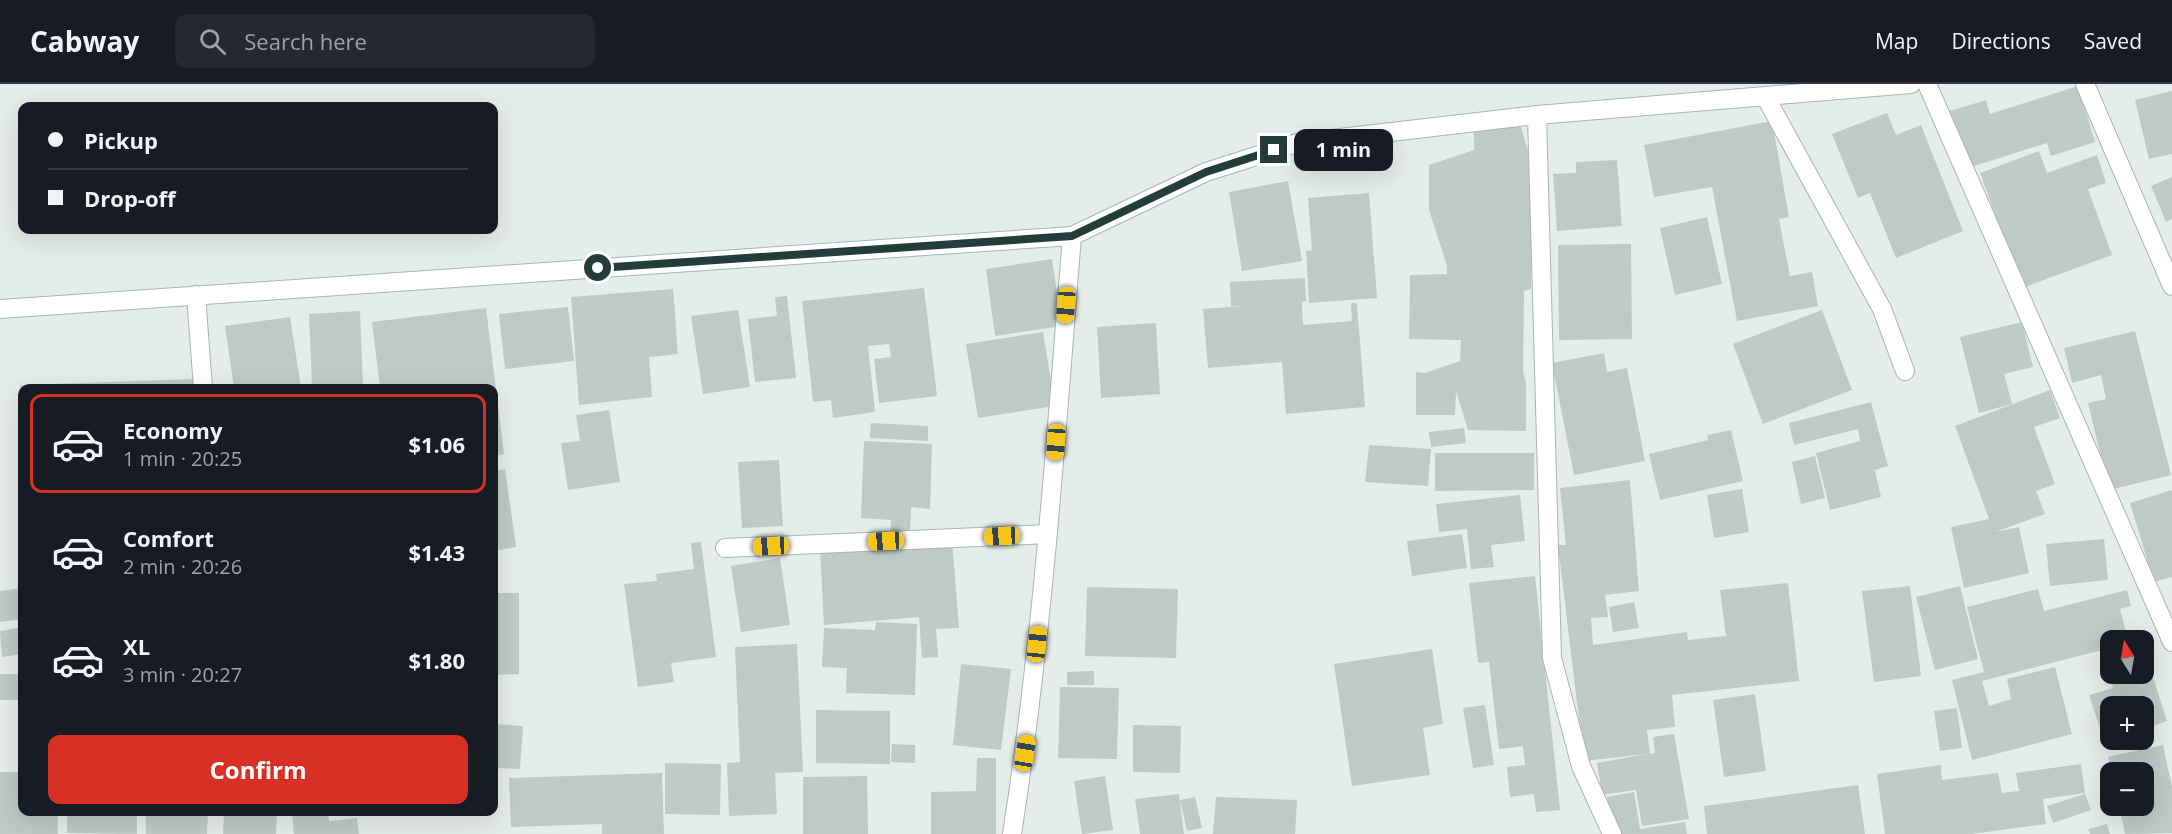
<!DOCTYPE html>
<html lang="en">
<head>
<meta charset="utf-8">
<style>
	:root { --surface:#171b24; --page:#242831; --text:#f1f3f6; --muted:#9ea1a6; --line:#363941; --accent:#d93025 }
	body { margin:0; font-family:"Open Sans",sans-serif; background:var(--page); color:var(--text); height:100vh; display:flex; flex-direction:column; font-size:22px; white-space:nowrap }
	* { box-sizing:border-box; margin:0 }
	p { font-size:20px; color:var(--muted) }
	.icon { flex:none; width:33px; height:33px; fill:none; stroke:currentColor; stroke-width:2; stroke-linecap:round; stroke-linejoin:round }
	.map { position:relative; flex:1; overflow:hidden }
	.sheet { position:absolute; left:18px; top:300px; width:480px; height:432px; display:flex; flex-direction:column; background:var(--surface); border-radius:12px; box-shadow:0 6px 24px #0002 }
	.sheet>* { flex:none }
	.top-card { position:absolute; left:18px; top:18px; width:480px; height:132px; border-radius:12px; box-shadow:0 6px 24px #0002; display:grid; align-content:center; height:132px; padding:0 30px; background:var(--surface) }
	.needle { width:39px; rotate:349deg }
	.buttons { position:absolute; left:2100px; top:546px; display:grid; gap:12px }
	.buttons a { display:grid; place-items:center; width:54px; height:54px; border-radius:12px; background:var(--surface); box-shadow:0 6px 24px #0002; font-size:30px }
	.end { position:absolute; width:27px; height:27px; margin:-14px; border:8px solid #253d39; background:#fff; box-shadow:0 0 0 3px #fff }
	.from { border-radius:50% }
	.bubble { position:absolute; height:42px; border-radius:12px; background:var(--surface); box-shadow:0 6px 24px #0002; font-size:20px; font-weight:700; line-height:42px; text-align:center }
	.car { position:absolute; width:18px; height:36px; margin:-18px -9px; border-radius:8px; box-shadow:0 0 4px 2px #0007; background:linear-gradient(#f5c518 24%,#345 0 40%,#f5c518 0 76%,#345 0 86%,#f5c518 0) }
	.top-card b { display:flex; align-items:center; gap:21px; height:57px; font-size:22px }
	.top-card b+b { border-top:2px solid var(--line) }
	.top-card i { width:15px; height:15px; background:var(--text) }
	ul { padding:10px 0 0; list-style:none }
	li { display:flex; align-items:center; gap:18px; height:99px; margin:0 12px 9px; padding:0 18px; border:3px solid transparent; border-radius:12px }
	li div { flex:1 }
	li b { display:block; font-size:22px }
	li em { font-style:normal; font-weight:700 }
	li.current { border-color:var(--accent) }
	li>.icon { width:54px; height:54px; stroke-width:1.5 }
	.primary-button { display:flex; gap:12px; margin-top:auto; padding:12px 30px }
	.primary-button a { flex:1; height:69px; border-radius:12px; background:var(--accent); color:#fff; font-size:24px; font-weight:700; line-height:69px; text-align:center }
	header { display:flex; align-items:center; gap:36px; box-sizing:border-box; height:84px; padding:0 30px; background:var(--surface); border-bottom:2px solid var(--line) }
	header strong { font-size:28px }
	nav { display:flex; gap:33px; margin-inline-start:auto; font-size:21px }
	.search { width:420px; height:54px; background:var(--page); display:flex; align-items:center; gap:15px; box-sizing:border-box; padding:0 21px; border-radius:12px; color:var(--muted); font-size:22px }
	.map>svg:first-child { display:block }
	.building { fill:#bdcac6 }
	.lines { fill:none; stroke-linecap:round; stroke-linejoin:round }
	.street-casing { stroke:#a8b5b1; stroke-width:20 }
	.street { stroke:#fff; stroke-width:18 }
	.route { stroke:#253d39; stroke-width:8 }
</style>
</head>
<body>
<header>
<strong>Cabway</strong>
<div class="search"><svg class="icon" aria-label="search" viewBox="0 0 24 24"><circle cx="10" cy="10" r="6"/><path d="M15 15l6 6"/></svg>Search here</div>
<nav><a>Map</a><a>Directions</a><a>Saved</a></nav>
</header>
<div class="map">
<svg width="2172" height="750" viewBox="0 0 2172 750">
	<rect width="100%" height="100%" fill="#e5edea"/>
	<path class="building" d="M2078,2L2095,58L2051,72L2047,59L1968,84L1950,27L1986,16L1990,30Z
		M2172,7V70L2149,75L2135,16Z
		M1887,29L1896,51L1921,41L1963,147L1896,174L1870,109L1858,114L1832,50Z
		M1772,37L1789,133L1779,135L1790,192L1812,188L1818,222L1737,237L1712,103L1654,113L1644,61Z
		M1474,43H1521L1534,86L1531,114V205L1524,207L1523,288L1526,297V347L1468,346L1456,307L1455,331H1416V288L1425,289L1460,277L1461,256L1409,255L1410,191L1447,190V182L1429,126V81L1474,66Z
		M2039,67L2047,89L2097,71L2106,99L2088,105L2112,171L2022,204L1980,89Z
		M1617,76L1622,142L1557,147L1553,90L1576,89V78Z
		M2172,93V135L2166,138L2151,102Z
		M1288,97L1302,177L1242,187L1229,108Z
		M1369,109L1377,214L1309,219L1306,167L1312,166L1308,114Z
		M1707,133L1722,200L1675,211L1660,144Z
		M1631,160L1632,255L1559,256L1558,161Z
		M1052,175L1062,242L995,252L986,185Z
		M1305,194L1306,217L1302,218L1303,241L1352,237L1351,219H1357L1365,323L1286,330L1282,278L1208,284L1203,225L1242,222H1231L1230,198Z
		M924,204L937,312L879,319L874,275L891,273L889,260L868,262L875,328L833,334L831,316L813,318L802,217Z
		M673,205L678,270L649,273L652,313L579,321L571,213Z
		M787,212L796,294L755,298L748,235L777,232L775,213Z
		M568,223L574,277L505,285L499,230Z
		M486,224L504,370L494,372V304H380L372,238Z
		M738,226L750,303L703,310L691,232Z
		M1822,226L1852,306L1763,340L1733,260Z
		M360,227L363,304H312L309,230Z
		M290,233L301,304H234L225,242Z
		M2022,238L2033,283L2004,290L2012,320L1979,329L1960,253Z
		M1156,239L1160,310L1101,314L1097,243Z
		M2135,247L2171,391L2109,406L2088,319L2106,315L2101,291L2072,299L2064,264Z
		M1043,248L1055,322L978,334L966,260Z
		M1604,269L1607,288L1627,284L1645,377L1574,391L1552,279Z
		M194,295L195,304H21L20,301Z
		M2050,306L2060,334L2034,343L2055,400L2036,407L2045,430L1995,448L2019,443L2029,489L1964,504L1951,443L1989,435L1955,342Z
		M1871,318L1888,382L1875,386L1881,413L1830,426L1816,369L1860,357L1858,345L1794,361L1789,339Z
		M609,326L620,398L568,406L561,359L580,357L576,331Z
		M871,339L928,342V357L870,354Z
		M1464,344L1466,359L1431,363L1429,348Z
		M1731,346L1743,397L1660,416L1649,370L1708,356L1707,351Z
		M864,357L932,360L930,425L911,423L910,452L890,451L891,436L861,434Z
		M1369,361L1431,365L1428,402L1365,398Z
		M1435,369H1534V406L1435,407Z
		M1815,372L1825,414L1801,420L1792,378Z
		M779,376L783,442L742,444L738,378Z
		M505,385L516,463L494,467V387Z
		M1630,396L1639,507L1605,511L1608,533L1591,534L1593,561L1687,548L1688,556L1726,552L1720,506L1788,499L1799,597L1672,611L1675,643L1647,646L1650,670L1655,669L1653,653L1674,650L1689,735L1642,742L1636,706L1602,711L1597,679L1647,670L1584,677L1558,461H1566L1560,404Z
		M1742,405L1749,448L1714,454L1707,411Z
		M2172,406V493L2154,498L2130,419Z
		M1520,411L1525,457L1491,461L1494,483L1471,485L1467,445L1439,448L1436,420Z
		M1462,450L1467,484L1412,492L1407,457Z
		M2104,455L2108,496L2050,502L2046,460Z
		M952,456L959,544L936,545L938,573L922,574L919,533L824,541L820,466Z
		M701,458L716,573L671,579L674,598L638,603L624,500L657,497L656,490L694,485L691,459Z
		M780,474L790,541L741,548L731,482Z
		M1535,492L1560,726L1536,728L1534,710L1510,713L1507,683L1525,681L1523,662L1499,665L1489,578L1478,579L1469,499Z
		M1910,502L1921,592L1874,598L1862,507Z
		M1960,502L1978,575L1935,586L1916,513Z
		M1087,503L1178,505L1176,574L1085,572Z
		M22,504V535L0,538V507Z
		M2038,505L2044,527L2127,506L2131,522L2120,525L2128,556H2110V564L1982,597L1989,622L2011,615L2007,595L2055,583L2072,650L1972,676L1952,596L1984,588L1967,523Z
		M494,509H519V590L494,591Z
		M1634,518L1639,544L1613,548L1609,523Z
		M876,538L917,540L915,611L846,609L847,584L822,583L824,544L875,546Z
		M18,544L22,570L2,573L0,547Z
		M797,560L803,688L775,689L777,730L729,732L727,679L740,678L735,563Z
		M1432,565L1443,640L1423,644L1430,691L1352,702L1334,580Z
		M2144,565L2167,637L2144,645V622H2110V655L2104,657L2089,611L2113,604L2105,580L2110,578V590H2144Z
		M961,580L1011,585L1001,666L953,661Z
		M1094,587V601H1067V588Z
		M0,590H22V616H0Z
		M1060,603L1119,604L1117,675L1058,674Z
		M1755,610L1766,687L1724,693L1713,616Z
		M1485,621L1494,681L1473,684L1463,624Z
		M1957,624L1962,664L1940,667L1934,627Z
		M816,626L890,627V680L816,679Z
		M494,640L523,642L520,685L494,684Z
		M1133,641L1181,642L1180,689L1133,688Z
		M892,660L915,661V679L891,678Z
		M2163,661L2172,703V749L2125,750L2119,722H2144V688H2112L2108,673Z
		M977,674H996V750H931V708L976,707Z
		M665,679L721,680L720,731L665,730Z
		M2081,680L2085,709L2043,715L2046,740L1972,750H1885L1877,690L1941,681L1942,696L1998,689L2002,709L2019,707L2016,689Z
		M0,688H22V728H58V750H0Z
		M662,689L664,750H602V740L511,743L509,694Z
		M867,692L868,750H803V693Z
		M1105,692L1113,746L1082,750L1074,697Z
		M1858,701L1865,750H1707L1704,722Z
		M1634,708L1640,745L1685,738L1687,750H1614L1607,713Z
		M1179,710L1184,750H1140L1135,715Z
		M2085,710L2091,726L2053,739L2047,722Z
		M1195,713L1202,744L1187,747L1180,716Z
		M1216,713L1297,716L1295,750H1213Z
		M67,728H137V750L67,749Z
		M146,728H208L207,750H146Z
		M224,728H277L276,750H223Z
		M292,728H328L329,737L357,734L359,750H294Z
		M2107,740L2110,750H2090L2088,745Z"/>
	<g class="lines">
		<defs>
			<path id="street" d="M1927,0L2172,558
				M2085,0L2172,202
				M1765,12L1882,225L1905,287
				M1537,31L1552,574L1581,682L1612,750
				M196,211L203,304
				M0,225L1072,152L1206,88L1297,59L1537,31L1911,0
				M725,464L1048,450
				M1012,750C1043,552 1056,352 1072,152"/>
		</defs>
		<use href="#street" class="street-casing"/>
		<use href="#street" class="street"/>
	</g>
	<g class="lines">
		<path class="route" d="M598,184L1072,152L1206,88L1274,66"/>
	</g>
</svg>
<div class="buttons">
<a><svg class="needle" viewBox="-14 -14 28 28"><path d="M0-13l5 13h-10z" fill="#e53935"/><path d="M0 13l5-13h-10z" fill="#9ea1a6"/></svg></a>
<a>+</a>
<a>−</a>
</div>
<i class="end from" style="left:598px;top:184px"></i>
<i class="end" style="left:1274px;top:66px"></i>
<div class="bubble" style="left:1294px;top:45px;width:99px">1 min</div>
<i class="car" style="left:1066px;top:221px;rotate:184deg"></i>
<i class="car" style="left:1056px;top:358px;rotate:184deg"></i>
<i class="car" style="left:1002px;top:452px;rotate:267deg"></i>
<i class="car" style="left:886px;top:457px;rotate:267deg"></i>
<i class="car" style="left:771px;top:462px;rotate:267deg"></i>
<i class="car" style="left:1037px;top:560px;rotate:6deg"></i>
<i class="car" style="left:1025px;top:669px;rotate:9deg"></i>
<div class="top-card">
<b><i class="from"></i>Pickup</b>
<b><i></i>Drop-off</b>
</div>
<section class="sheet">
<ul>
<li class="current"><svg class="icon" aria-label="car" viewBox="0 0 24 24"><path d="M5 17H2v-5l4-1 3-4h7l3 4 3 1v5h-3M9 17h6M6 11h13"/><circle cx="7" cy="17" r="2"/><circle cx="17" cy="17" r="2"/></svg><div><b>Economy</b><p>1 min · 20:25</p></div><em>$1.06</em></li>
<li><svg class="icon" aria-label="car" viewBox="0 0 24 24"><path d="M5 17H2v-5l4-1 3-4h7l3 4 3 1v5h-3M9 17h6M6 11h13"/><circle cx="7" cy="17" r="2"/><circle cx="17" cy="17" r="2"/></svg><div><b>Comfort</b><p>2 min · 20:26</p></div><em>$1.43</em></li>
<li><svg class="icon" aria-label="car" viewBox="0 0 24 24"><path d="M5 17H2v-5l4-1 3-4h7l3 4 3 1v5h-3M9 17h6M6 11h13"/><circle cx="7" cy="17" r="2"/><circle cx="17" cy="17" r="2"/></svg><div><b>XL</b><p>3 min · 20:27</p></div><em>$1.80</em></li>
</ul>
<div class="primary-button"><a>Confirm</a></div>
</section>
</div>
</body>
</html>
